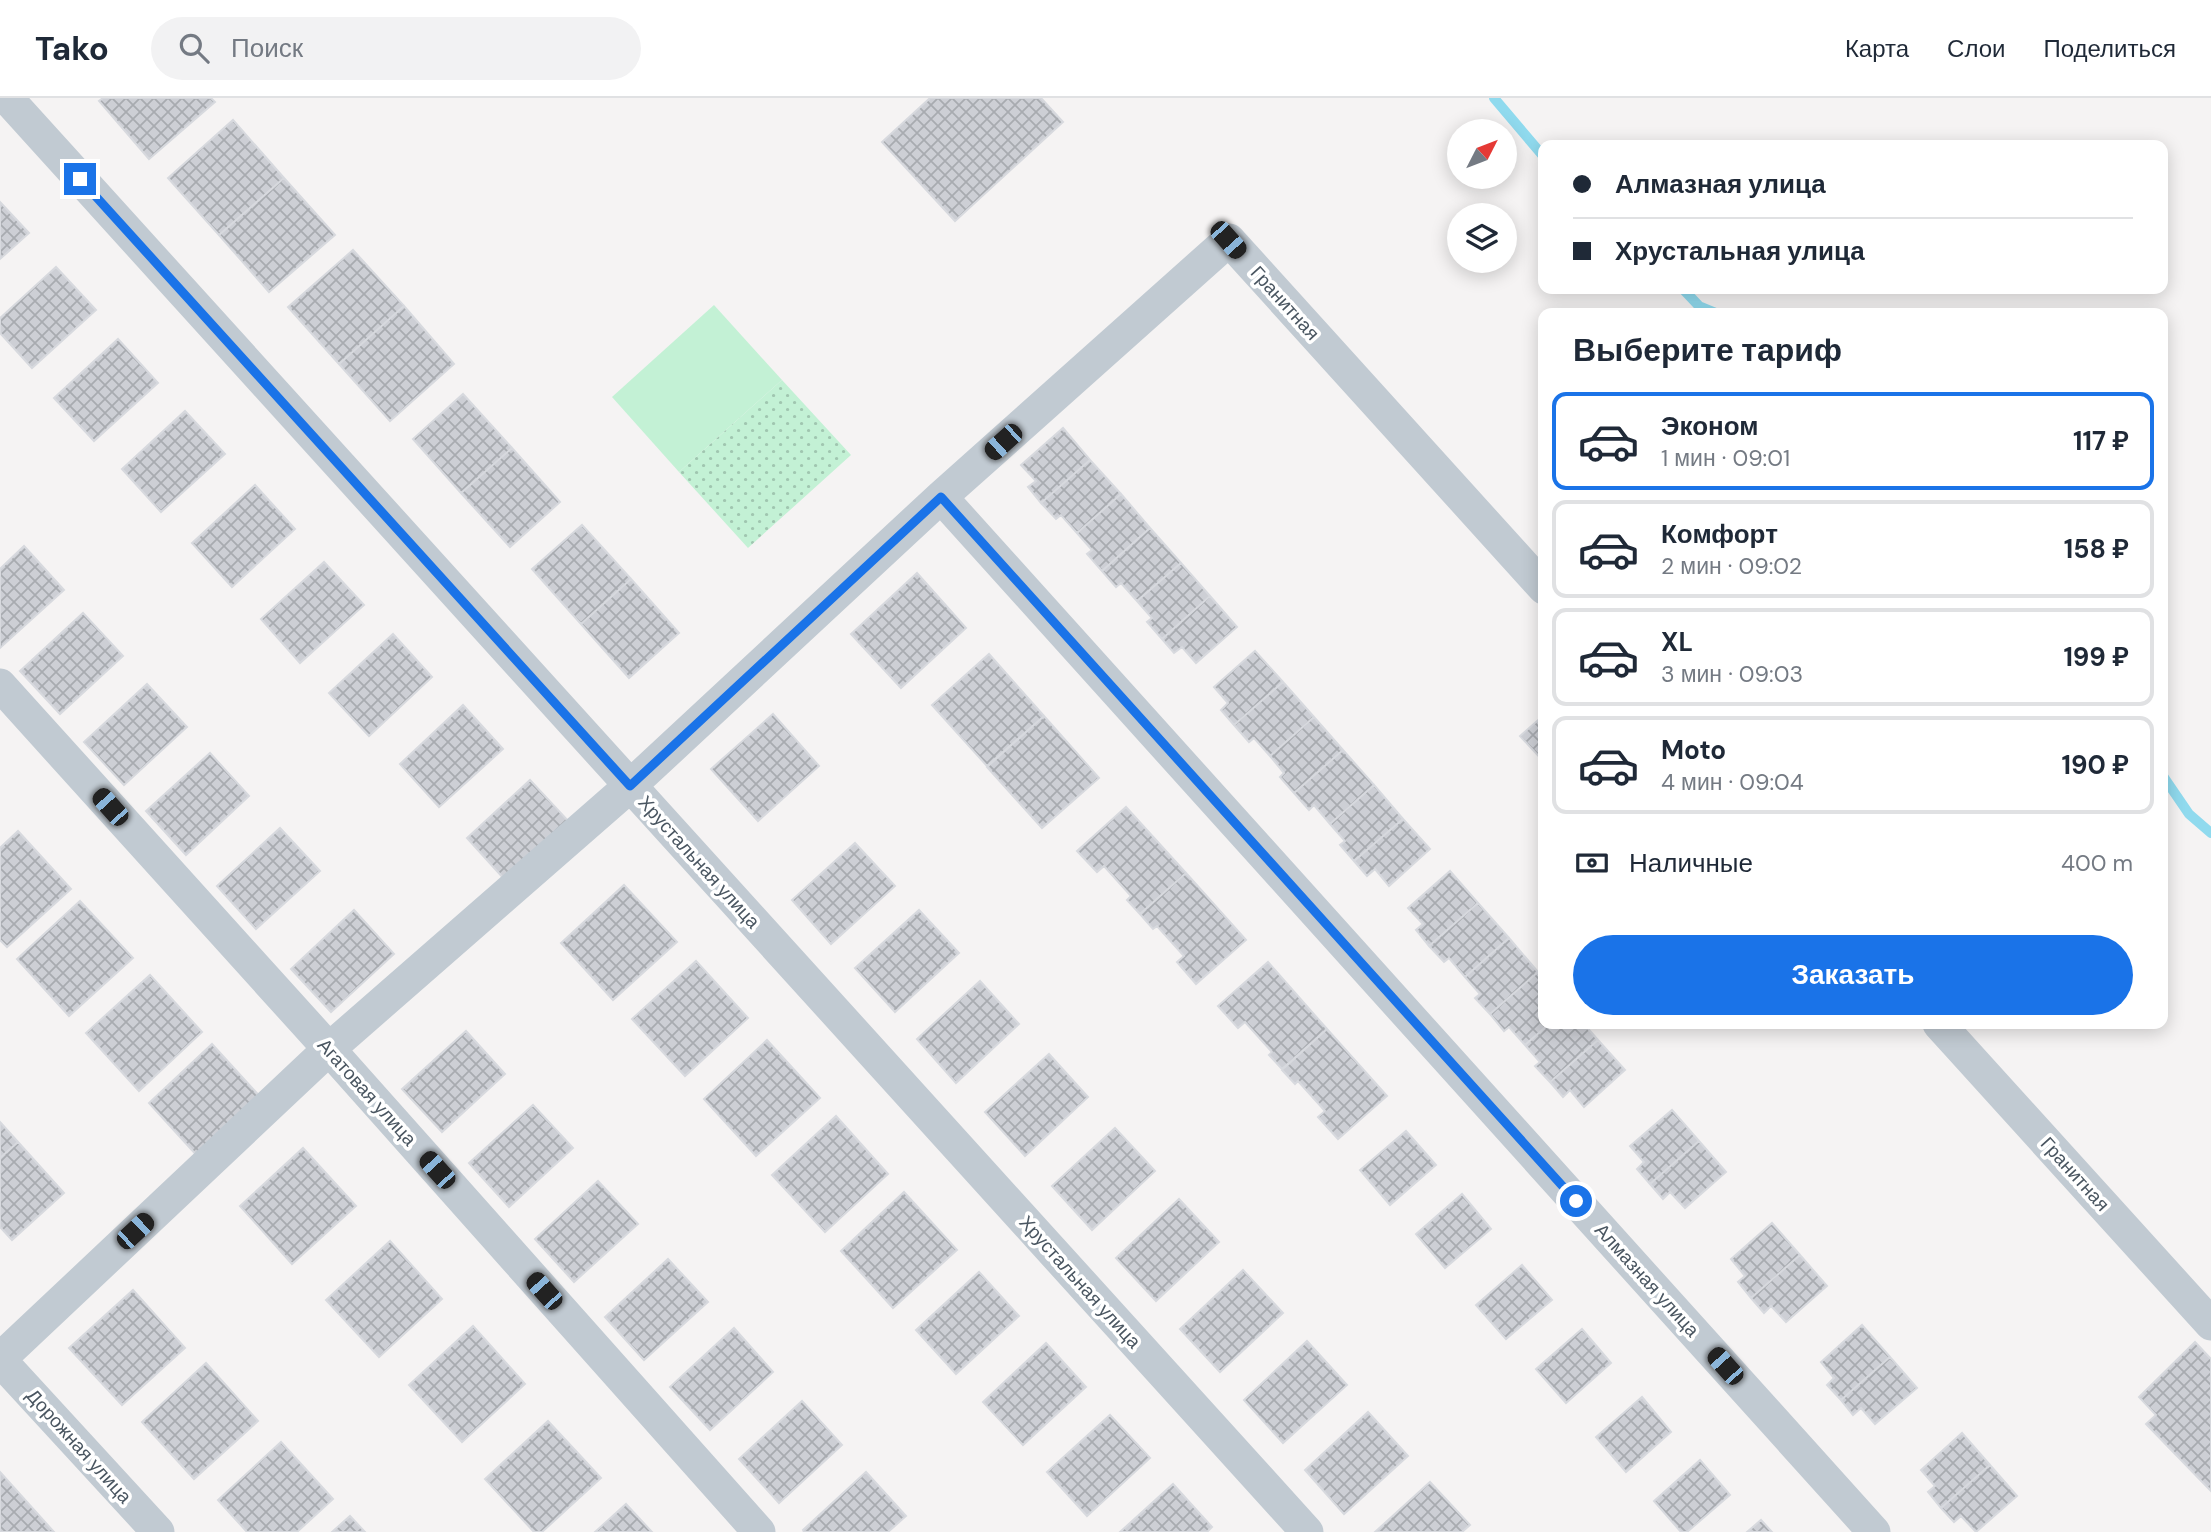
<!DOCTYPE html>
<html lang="ru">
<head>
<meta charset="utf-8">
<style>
	:root { --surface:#fff; --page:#f2f2f3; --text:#1f2937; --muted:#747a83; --line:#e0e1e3; --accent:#1a73e8 }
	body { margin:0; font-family:"DM Sans",sans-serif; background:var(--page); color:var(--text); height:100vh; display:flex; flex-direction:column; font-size:26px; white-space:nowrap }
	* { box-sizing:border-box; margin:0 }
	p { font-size:23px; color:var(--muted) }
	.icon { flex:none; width:38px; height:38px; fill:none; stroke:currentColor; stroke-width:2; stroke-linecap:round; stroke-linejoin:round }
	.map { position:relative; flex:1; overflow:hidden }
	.side { position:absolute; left:1538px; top:210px; width:630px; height:721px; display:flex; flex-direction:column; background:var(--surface); border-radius:14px; box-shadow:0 4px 18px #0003 }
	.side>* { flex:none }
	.hud { position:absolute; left:1538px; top:42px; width:630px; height:154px; border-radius:14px; box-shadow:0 4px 18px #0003; display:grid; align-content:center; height:154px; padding:0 35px; background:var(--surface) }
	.needle { width:46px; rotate:48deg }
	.fabs { position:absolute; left:1447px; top:21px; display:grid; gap:14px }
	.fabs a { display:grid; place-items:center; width:70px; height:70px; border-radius:50%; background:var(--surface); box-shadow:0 4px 18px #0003; font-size:35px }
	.end { position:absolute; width:32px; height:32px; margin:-16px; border:9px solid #1a73e8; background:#fff; box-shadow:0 0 0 4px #fff }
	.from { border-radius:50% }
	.car { position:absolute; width:21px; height:42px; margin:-21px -10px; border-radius:9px; box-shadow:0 0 5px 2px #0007; background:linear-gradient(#222 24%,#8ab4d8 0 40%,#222 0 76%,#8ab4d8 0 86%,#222 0) }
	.hud b { display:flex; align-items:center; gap:24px; height:66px; font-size:26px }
	.hud b+b { border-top:2px solid var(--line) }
	.hud i { width:18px; height:18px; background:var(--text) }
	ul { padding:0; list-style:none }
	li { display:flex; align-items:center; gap:21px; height:98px; margin:0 14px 10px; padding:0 21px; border:4px solid var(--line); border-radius:14px }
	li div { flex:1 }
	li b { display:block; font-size:26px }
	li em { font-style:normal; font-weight:700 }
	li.active { border-color:var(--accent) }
	li>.icon { width:63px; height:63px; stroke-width:1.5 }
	h2 { padding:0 35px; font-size:32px; line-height:84px }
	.pay { display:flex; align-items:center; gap:18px; height:77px; padding:0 35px; font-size:26px }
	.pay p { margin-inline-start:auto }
	.cta { display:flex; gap:14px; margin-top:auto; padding:14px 35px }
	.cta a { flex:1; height:80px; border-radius:42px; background:var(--accent); color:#fff; font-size:28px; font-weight:700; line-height:80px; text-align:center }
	header { display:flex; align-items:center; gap:42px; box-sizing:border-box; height:98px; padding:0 35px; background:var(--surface); border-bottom:2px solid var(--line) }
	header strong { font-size:33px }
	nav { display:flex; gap:38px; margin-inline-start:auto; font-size:24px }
	.search { width:490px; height:63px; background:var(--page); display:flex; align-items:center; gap:18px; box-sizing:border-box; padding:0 24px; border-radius:38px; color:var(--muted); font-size:26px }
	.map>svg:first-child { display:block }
	.green { fill:#c3f1d5 }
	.park { fill:url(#park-dots) }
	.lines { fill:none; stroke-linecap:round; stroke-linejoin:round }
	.stream { stroke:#90daee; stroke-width:10 }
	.building { fill:url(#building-cross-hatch); stroke:#d7d9de; stroke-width:2 }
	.minor { stroke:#c1cad2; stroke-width:33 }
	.route { stroke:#1a73e8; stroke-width:9 }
	.labels { text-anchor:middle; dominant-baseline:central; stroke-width:7; stroke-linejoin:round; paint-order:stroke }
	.street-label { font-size:19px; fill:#4a5661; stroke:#fff }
</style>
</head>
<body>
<header>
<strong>Tako</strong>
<div class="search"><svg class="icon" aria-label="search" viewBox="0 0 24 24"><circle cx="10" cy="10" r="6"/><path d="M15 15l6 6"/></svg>Поиск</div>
<nav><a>Карта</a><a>Слои</a><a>Поделиться</a></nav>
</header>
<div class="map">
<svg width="2211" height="1434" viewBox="0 0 2211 1434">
	<defs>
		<pattern id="park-dots" width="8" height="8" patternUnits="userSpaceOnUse" patternTransform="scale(1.75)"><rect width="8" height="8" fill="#c3f1d5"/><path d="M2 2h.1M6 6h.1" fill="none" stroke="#a0c6b0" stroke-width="1.8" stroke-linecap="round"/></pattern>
		<pattern id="building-cross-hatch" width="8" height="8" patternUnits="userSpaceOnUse" patternTransform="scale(1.75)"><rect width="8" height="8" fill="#cdcfd5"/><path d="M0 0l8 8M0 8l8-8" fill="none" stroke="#a8abb0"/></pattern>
	</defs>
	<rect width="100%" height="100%" fill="#f5f3f3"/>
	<path class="green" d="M714,207L782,282L679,374L612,299Z"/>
	<path class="park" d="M782,282L851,357L748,450L679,374Z"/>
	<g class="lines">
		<path class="stream" d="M1494,0L1544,59
			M1683,191L1699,208L1716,215
			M2163,678L2189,716L2211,735"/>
	</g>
	<path class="building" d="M103,0H211L215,4L149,61L99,3Z
		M930,0H1041L1063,24L955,123L882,44Z
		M233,22L284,80L219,137L168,80Z
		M284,80L335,137L269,194L219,137Z
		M0,104L29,135L0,161Z
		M353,152L404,208L339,266L288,209Z
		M56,169L96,212L32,270L0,235V220Z
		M404,208L454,266L390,323L339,266Z
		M118,241L158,285L94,343L54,300Z
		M463,296L512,350L461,395L413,341Z
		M185,313L225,356L161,414L122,371Z
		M1063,330L1090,362L1041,405L1028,389L1036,383L1021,367Z
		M512,350L560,404L510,449L461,395Z
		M1090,362L1121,396L1077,435L1061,417L1056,421L1041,405Z
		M255,387L295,431L232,489L192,445Z
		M1121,396L1150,430L1102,473L1087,456L1092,452L1077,435Z
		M582,427L631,481L581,526L532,471Z
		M1150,430L1181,465L1137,503L1121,485L1116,489L1102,473Z
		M24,448L64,492L0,550V471Z
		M324,464L364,507L300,565L261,521Z
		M1181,465L1210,498L1162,541L1147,524L1152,520L1137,503Z
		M917,475L966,530L901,590L851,536Z
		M631,481L679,535L629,580L581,526Z
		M1210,498L1237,529L1196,565L1182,549L1174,555L1162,541Z
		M83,515L123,558L60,616L20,573Z
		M393,536L432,579L369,638L329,595Z
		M1255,553L1283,584L1234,627L1221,612L1228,605L1214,589Z
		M989,556L1044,618L987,668L932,607Z
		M1283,584L1314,619L1270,658L1254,640L1249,644L1234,627Z
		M147,586L187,629L124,687L84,644Z
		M463,607L503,651L439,709L400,666Z
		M773,616L819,668L758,723L711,671Z
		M1544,617V664L1520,638Z
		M1044,618L1099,680L1042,730L987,669Z
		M1314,619L1343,652L1294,695L1280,679L1284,675L1270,658Z
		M1343,652L1374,687L1330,726L1314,707L1309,712L1294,695Z
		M210,655L249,698L186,757L146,713Z
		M530,682L570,725L506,783L467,740Z
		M1374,687L1403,721L1354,763L1340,747L1345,743L1330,726Z
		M1126,709L1186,775L1140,816L1127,802L1131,798L1104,768L1097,774L1077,753Z
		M1403,721L1430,751L1389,788L1375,771L1367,778L1354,763Z
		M280,730L320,773L256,831L217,788Z
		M18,733L71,791L7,849L0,842V750Z
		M855,745L895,788L831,846L792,802Z
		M1450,773L1478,805L1429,848L1416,832L1423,826L1408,810Z
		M1186,775L1246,842L1196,886L1177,864L1184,858L1157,828L1153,831L1140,816Z
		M624,787L677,844L613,902L561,845Z
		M80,803L133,860L69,918L17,861Z
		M1478,805L1509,840L1465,879L1449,860L1444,864L1429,848Z
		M354,812L394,856L331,914L291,871Z
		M919,812L959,855L895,914L855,870Z
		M1509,840L1538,874L1490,916L1475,900L1480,896L1465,879Z
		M696,863L748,920L685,978L632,921Z
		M1268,864L1327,931L1282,971L1269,957L1272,954L1245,924L1238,930L1218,908Z
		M1538,874L1544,880V926H1549L1525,947L1509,929L1504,933L1490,916Z
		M150,877L202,934L139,993L86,935Z
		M980,883L1019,926L956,985L917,941Z
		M1549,926H1584L1598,942L1550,984L1535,968L1540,964L1525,947Z
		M1327,931L1387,998L1338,1041L1318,1019L1325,1013L1298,983L1295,986L1282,972Z
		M466,933L505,976L442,1034L402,991Z
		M767,942L820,1000L756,1058L704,1001Z
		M1598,942L1625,972L1584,1009L1570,992L1563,999L1550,984Z
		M212,946L265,1004L201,1062L149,1005Z
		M1049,956L1088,999L1025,1058L985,1014Z
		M533,1007L573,1050L509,1109L469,1065Z
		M1672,1012L1699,1043L1650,1086L1637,1071L1644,1064L1630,1048Z
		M836,1018L888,1076L825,1134L772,1077Z
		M0,1024L18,1044L0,1060Z
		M1115,1030L1155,1073L1092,1132L1052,1088Z
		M1406,1033L1436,1067L1390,1107L1360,1072Z
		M1699,1043L1726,1074L1685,1110L1670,1094L1663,1101L1650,1086Z
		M18,1044L64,1095L12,1142L0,1129V1060Z
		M303,1050L356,1108L292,1166L240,1108Z
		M598,1083L638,1126L574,1184L535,1141Z
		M904,1094L957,1152L893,1210L841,1153Z
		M1462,1096L1491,1131L1445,1170L1416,1136Z
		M1179,1101L1219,1144L1156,1203L1116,1160Z
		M1772,1125L1800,1157L1751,1200L1738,1184L1745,1178L1731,1161Z
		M390,1143L442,1201L379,1259L326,1202Z
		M1800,1157L1827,1188L1786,1224L1771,1208L1764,1215L1751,1200Z
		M668,1161L708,1204L644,1262L605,1219Z
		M1522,1167L1552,1202L1506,1241L1476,1207Z
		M1243,1172L1283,1215L1220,1274L1180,1231Z
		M979,1174L1019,1218L956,1276L916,1232Z
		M133,1192L185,1250L122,1307L69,1250Z
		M1862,1227L1890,1259L1841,1302L1827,1287L1834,1280L1821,1264Z
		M473,1228L525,1286L462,1344L409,1287Z
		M734,1230L773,1274L710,1332L670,1289Z
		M1582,1231L1611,1265L1566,1305L1536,1271Z
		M1307,1243L1347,1287L1283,1345L1244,1302Z
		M2195,1244L2211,1261V1393L2146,1326L2156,1317L2139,1299Z
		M1046,1245L1086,1289L1023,1347L983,1304Z
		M1890,1259L1917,1290L1875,1326L1861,1310L1853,1317L1841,1302Z
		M206,1265L258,1323L194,1381L142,1324Z
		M1642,1299L1671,1334L1626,1374L1596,1339Z
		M802,1303L842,1347L779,1405L739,1361Z
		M1368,1314L1408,1358L1344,1416L1305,1372Z
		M1110,1317L1150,1360L1087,1418L1047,1374Z
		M548,1323L601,1380L542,1434H534L485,1381Z
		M1962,1335L1990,1367L1941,1410L1928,1394L1935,1388L1921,1372Z
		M281,1344L333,1401L297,1434H247L218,1402Z
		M1700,1362L1730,1397L1687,1434H1681L1654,1403Z
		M1990,1367L2017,1398L1976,1434L1961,1418L1954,1424L1941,1410Z
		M0,1374L54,1434H0Z
		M866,1374L906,1418L888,1434H804L803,1432Z
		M1430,1384L1470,1427L1462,1434H1375Z
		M1173,1386L1212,1429L1207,1434H1120Z
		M626,1406L652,1434H595Z
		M350,1418L365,1434H332Z
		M1761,1422L1772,1434H1747Z"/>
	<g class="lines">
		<path class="minor" d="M7,0L1307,1434
			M941,399L1874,1434
			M0,587L329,951L759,1434
			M1939,926L2211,1226
			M0,1261L329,951L630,688L941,399L1229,142L1544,490
			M0,1262L158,1434"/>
	</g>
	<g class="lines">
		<path class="route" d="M80,81L630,688L941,399L1576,1103"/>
	</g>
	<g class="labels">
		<g class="street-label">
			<text transform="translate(1285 205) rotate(48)">Гранитная</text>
			<text transform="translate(699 764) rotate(48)">Хрустальная улица</text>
			<text transform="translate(367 994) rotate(48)">Агатовая улица</text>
			<text transform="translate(2075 1076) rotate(48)">Гранитная</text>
			<text transform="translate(1647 1182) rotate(48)">Алмазная улица</text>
			<text transform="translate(1080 1184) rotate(48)">Хрустальная улица</text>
			<text transform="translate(79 1348) rotate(48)">Дорожная улица</text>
		</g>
	</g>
</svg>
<div class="fabs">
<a><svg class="needle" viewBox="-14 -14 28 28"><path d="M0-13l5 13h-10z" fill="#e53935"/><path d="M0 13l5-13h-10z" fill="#747a83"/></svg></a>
<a><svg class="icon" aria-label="layers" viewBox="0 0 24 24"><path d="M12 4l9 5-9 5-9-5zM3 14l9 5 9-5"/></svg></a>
</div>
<i class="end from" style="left:1576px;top:1103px"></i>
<i class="end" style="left:80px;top:81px"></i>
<i class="car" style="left:1228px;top:142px;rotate:138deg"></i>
<i class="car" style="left:1003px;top:344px;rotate:228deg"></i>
<i class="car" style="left:110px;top:709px;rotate:318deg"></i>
<i class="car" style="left:437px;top:1072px;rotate:318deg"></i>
<i class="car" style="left:135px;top:1133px;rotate:47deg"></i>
<i class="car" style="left:544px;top:1193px;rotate:318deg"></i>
<i class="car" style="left:1725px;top:1268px;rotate:318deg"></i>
<div class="hud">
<b><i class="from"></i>Алмазная улица</b>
<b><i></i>Хрустальная улица</b>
</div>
<section class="side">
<h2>Выберите тариф</h2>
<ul>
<li class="active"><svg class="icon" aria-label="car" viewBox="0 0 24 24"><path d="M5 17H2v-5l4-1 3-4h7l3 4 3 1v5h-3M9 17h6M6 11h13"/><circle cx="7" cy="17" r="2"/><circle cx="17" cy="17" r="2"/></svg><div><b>Эконом</b><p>1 мин · 09:01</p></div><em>117 ₽</em></li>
<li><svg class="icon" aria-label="car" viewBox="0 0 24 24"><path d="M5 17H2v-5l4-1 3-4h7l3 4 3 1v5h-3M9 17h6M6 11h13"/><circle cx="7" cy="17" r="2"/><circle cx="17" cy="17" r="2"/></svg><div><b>Комфорт</b><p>2 мин · 09:02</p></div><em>158 ₽</em></li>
<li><svg class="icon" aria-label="car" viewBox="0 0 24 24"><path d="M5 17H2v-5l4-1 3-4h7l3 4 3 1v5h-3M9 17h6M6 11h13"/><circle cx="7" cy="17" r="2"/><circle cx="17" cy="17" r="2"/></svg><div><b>XL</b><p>3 мин · 09:03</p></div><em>199 ₽</em></li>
<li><svg class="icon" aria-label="car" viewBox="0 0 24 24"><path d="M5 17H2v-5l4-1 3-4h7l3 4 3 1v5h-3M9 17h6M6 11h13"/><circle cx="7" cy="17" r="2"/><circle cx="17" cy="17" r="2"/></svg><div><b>Moto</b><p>4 мин · 09:04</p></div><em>190 ₽</em></li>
</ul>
<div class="pay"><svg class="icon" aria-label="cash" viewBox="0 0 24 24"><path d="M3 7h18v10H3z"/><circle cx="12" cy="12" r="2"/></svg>Наличные<p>400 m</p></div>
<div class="cta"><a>Заказать</a></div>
</section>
</div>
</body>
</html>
